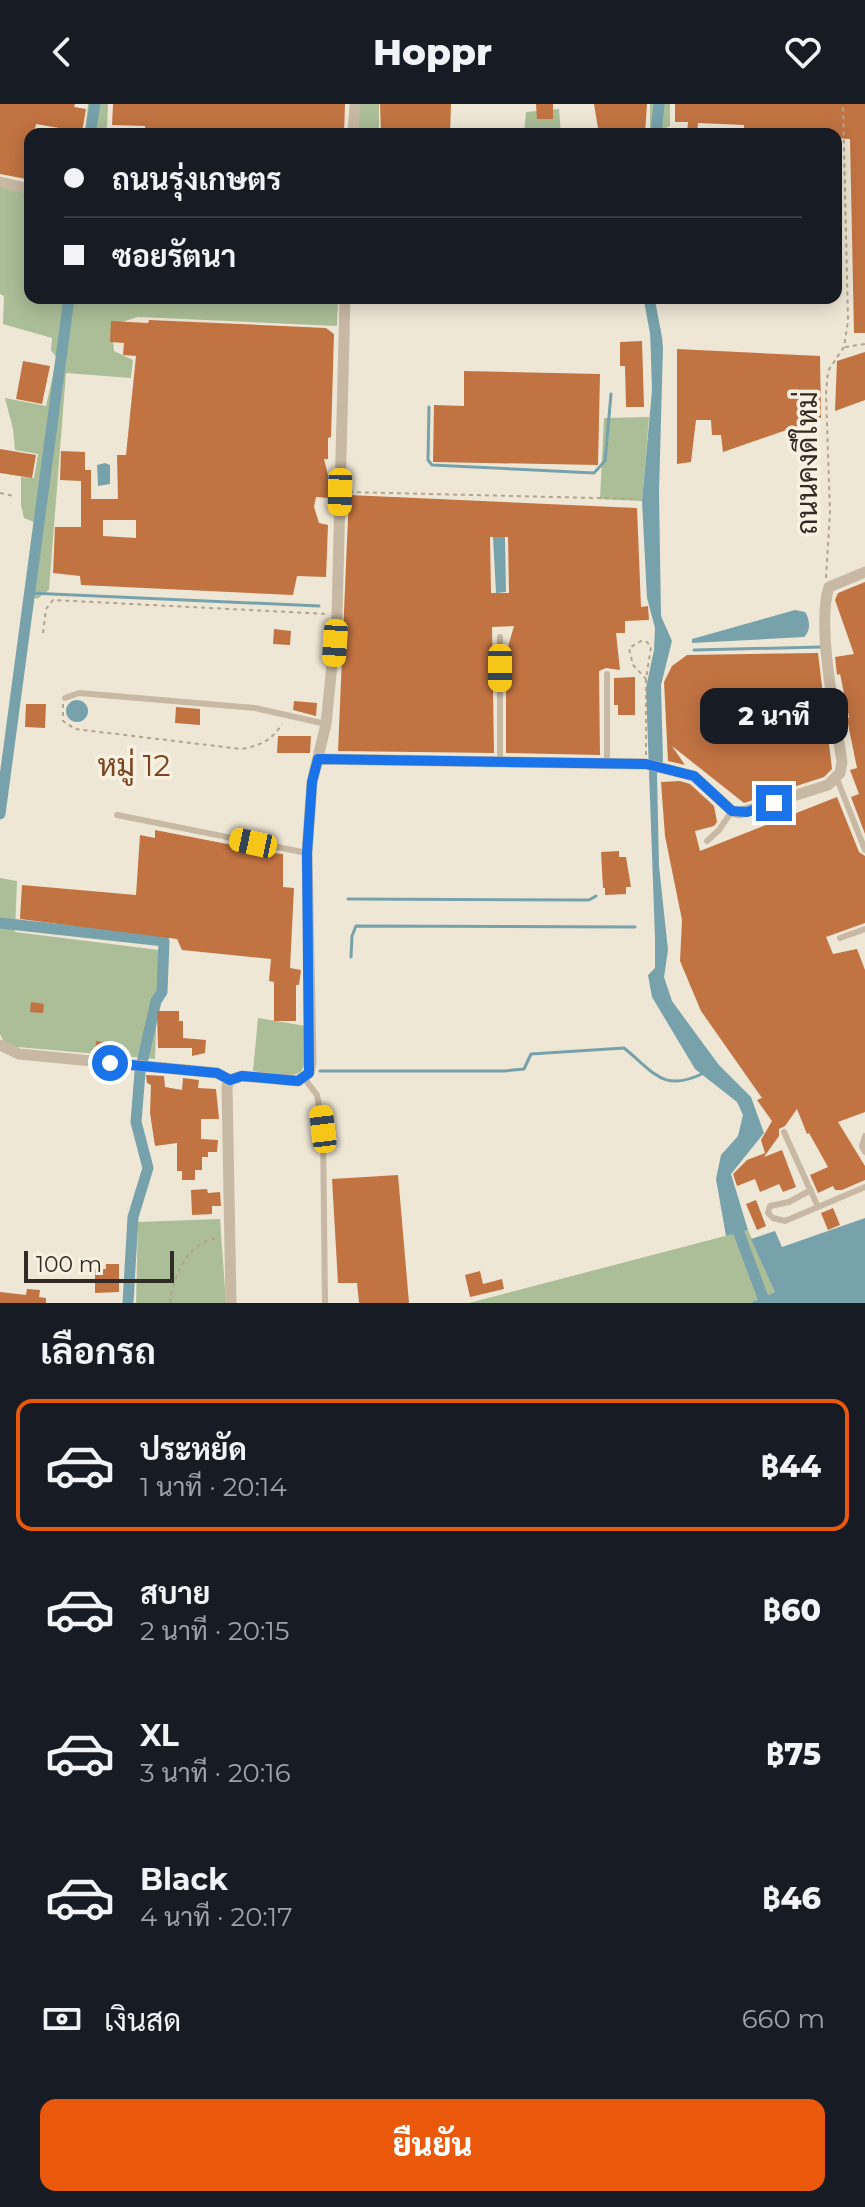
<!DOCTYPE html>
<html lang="th">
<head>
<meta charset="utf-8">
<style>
	:root { --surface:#171b24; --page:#20242c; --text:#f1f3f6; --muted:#9ea1a6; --line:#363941; --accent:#ea580c }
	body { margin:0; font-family:Montserrat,Sarabun,sans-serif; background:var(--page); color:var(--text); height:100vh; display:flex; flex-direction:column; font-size:30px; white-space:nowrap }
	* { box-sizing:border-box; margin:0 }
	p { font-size:26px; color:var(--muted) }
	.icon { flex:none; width:44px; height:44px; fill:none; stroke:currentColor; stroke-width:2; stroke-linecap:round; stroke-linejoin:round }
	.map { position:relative; height:1199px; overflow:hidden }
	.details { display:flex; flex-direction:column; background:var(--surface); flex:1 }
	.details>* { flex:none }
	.guide { position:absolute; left:24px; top:24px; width:818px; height:176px; border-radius:16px; box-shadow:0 4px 20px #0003; display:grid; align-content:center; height:176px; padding:0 40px; background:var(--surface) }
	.scale { position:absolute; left:24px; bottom:20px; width:150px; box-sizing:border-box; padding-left:8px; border:4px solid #322b25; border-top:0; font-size:22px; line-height:28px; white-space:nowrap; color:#322b25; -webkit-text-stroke:6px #f8f1e2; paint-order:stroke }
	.end { position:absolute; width:36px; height:36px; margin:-18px; border:10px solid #1a73e8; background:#fff; box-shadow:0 0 0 4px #fff }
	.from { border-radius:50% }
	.bubble { position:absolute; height:56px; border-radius:16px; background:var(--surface); box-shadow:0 4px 20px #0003; font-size:26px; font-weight:800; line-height:56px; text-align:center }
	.car { position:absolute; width:24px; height:48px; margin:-24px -12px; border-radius:10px; box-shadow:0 0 6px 2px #0007; background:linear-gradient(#f5c518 24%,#345 0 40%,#f5c518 0 76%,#345 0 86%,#f5c518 0) }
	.guide b { display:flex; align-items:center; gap:28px; height:76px; font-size:30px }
	.guide b+b { border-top:2px solid var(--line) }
	.guide i { width:20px; height:20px; background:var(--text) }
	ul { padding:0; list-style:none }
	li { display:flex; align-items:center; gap:24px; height:132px; margin:0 16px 12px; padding:0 24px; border:4px solid transparent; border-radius:16px }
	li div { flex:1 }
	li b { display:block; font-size:30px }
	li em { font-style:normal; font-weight:800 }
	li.current { border-color:var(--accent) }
	li>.icon { width:72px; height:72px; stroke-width:1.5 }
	h2 { padding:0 40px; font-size:36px; line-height:96px }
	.pay { display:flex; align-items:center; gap:20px; height:88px; padding:0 40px; font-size:30px }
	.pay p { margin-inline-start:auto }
	.button { display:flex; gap:16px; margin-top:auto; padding:16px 40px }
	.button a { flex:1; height:92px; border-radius:16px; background:var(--accent); color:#fff; font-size:32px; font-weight:800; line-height:92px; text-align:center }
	header { display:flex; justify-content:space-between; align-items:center; height:104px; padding:0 40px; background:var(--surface); font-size:36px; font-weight:800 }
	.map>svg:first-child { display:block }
	.green { fill:#abbe97 }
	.water { fill:#77a2ab }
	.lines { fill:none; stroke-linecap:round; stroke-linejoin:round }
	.stream { stroke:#77a2ab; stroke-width:3 }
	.canal { stroke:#77a2ab; stroke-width:11 }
	.building { fill:#c27342; fill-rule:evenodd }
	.path { stroke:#b2a38e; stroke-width:2; stroke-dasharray:4 4; stroke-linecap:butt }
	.lane { stroke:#c7b9a3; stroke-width:6 }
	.street { stroke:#c7b9a3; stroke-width:11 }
	.route { stroke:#1a73e8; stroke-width:10 }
	.labels { text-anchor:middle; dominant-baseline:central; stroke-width:7; stroke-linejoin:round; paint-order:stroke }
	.street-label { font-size:28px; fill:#322b25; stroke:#f8f1e2 }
	.neighbourhood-label { font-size:30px; fill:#7e4421; stroke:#f8f1e2 }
</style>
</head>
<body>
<header><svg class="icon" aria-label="back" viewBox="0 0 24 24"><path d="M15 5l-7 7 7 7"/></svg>Hoppr<svg class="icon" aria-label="heart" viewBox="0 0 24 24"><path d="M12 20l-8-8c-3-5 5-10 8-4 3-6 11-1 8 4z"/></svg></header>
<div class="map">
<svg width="865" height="1199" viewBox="0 0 865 1199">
	<rect width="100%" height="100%" fill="#efe7d6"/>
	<path class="green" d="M88,0H108L107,23L101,30H85Z
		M356,0H379V30H355Z
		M650,0H670V22L663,25V30H650Z
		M559,5L561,30H524L526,8Z
		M0,83L30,90V194H338L337,222L138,213L112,221L114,247L133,256L131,274L66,269L49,486L37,495L26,489L34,418L24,414L21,401V373L34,374L38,350L15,346L13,325L5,294L46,302L57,254L51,246L52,234L3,220L4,192L0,190Z
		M649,313L642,397L600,395L604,314Z
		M0,774L17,777L15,828L159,846L155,955L6,942L0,930Z
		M258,914L306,922C306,978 308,974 253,967Z
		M220,1115L226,1199H136L138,1118Z
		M748,1126L775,1188L750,1199H469Z"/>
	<path class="water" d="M660,223L663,243L659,388L661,512L672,537L661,581L663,657L657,670L659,762L668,846L664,873L672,897L699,934L719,961L751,993L764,1029L731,1070L748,1126L726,1132L716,1075L721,1051L738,1032L743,1011L737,998L695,965L652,893L648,871L655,864V834L646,584L654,546L655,524L647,494L642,397L652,286L650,224Z
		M105,359L110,361V380L98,382L97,361Z
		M493,433H505L506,488L496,489Z
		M795,506L805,508C810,515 811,527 804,533L692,539V535Z
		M66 607a11 11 0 1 1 22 0a11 11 0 1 1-22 0Z
		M865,1114V1199H750L775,1188L751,1135L775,1127L782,1143Z"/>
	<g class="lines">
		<path class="stream" d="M429,303L428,356L432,361L594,369L605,357L611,290
			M30,489L319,502
			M694,546L821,543
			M348,795L589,796L596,792
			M351,853L352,832L356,822L635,823
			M320,967H504L524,965L531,950L624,944C655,969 663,989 704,969"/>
		<path class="canal" d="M90,30L95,0
			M656,30L659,0
			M649,194L657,237
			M0,710L69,194
			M0,819L164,837L162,888L156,897L140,968L136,1018L148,1064L133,1113L128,1199
			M734,1116L765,1199"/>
	</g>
	<path class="building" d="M0,0H75L74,3L86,5L82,28L36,20L34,30H30V54L26,75L0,70Z
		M113,0H345L344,30H145V22L112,21Z
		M380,0H451L450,30H381Z
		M536,0H553V15H537Z
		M594,0H647L645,30H599Z
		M675,0H865V229H854L850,35L836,34V30L744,28V21L698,19L697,30H687L688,18H675Z
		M149,216L326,224L334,230L331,333L328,334V355H324L328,371V394L316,393L314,403L319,419L328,421L326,473L297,472L293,491L81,481L80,472L53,469L55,423H81V377L60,376L61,347L85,348V366H91V395H118L117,351H126L136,252L123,251L124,239L110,238L111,217L148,219ZM103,416H136V434L103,432Z
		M642,237L644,303H626L625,262H620V238Z
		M677,245L820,252L821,314L723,348L721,331H712L711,316H696L691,358L677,360Z
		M865,248V296L835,307L837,257Z
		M23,257L50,262L42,300L16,295Z
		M464,267L600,270L598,361L433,358L434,301L464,302Z
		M0,345L36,351L32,374L0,369Z
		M349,391L637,404L641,503L648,502L649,516L625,517V529H616L620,566L606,564L599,567L600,651L506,649V550L514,522L492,523L494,649L338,647ZM490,433H508L509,489H491Z
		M865,478V730L851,693L859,690L850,666L857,664L847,615L849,613L840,570L837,571L835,553L854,550L835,496L838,489Z
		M274,525L291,527L290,541L273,540Z
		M818,549L832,665L824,673L744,699L672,642L685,661L668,657L664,578L672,562L687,551Z
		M635,573V611H618V601H614V574Z
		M294,597L317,599L316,612L293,606Z
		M26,600H46L45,624L25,623Z
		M176,603L200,605V621L175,619Z
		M278,632H311L310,649H277Z
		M680,677L690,680L714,702L717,718L714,722L695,727L700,747L837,693L859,748L865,752V819L826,833L833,850L857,845L865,866V1008L838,1018L865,1062V1076L842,1086H835L833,1082L818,1089L810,1071L828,1063L809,1029L807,1030L797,1005L785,1022L779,1025V1032L764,1053L782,1046L796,1083L783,1088L779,1080L760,1088L755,1075L737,1082L733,1070L747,1056L765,1049L761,1036L772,1017L757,996L762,994L701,907L680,857L682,816L665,732L661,678Z
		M155,726L253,745L254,747L283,750V783L294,784L290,864L301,866L299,881H296V917H274V878L269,877L271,855L182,846L177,835L20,815L22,781L136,791L140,731L155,734Z
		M619,747V753H626L631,783H626V790L605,791V784H603L601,748Z
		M31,898L44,900L43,909L30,908Z
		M157,907H179V917H183V934L206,936L205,949L192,952V944H158Z
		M96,937L109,939L108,948L95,947Z
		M146,971L164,972L165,983L182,986L183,974L199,976L198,984L216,985L219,1015H201V1035L218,1036L217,1048H208V1053H202V1066H195V1076H182V1067H177V1039L155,1042L150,1009L151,981L147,979Z
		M398,1071L409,1199H359L357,1179H338L332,1075Z
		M207,1085L208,1089L220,1088L221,1102H212V1110L192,1111L191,1086Z
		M756,1096L766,1122L757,1126L746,1100Z
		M833,1104L840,1121L828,1126L821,1109Z
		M106,1160H119V1188L95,1189V1165H106Z
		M480,1167L483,1180L502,1175L504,1185L470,1193L465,1171Z
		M27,1185L40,1186L39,1193L46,1194V1199H0V1188L26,1191Z"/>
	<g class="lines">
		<path class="path" d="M699,29L712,30
			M845,243L865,240
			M349,388L636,395
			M0,389L14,392
			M826,474L830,408L826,290L828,267L844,243L848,217L843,0
			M43,529L46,505L53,496L328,510
			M63,600V617L75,625L241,645C260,642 272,636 282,620
			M646,651V575L651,543L647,538L641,537L629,544L633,561L646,575
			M170,1199C174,1172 187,1137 219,1134"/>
		<path class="lane" d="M65,594L79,589L255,604L326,620
			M500,657V533
			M607,659V570
			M837,675L865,746
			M117,711L307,749
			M707,737L719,726L732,707
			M840,834L865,825
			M304,974L317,991L323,1025L325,1199
			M784,1028L818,1103
			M865,1032L862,1042L865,1048
			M811,1086L789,1098L770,1102L768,1109L773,1114L785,1117L865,1083"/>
		<path class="street" d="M353,30L355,0
			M0,78L30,85
			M318,655L646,660L694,672L732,707L739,709L828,681L840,669L842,658C836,615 816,521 829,483L865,468
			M0,941L19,950L217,969L230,976
			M231,1199L227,982L230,976L242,972L298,977L309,969L311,959L307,749L312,678L326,620L337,511L345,194"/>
	</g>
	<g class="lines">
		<path class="route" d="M110,959L217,969L230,976L242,972L298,977L309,969L307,749L312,678L318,655L646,660L694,672L732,707L747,708L774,699"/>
	</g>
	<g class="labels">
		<g class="street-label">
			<text transform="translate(807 359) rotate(-90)">ถนนคงดีใหม่</text>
		</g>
		<g class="neighbourhood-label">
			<text x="134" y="661">หมู่ 12</text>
		</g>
	</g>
</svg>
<div class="scale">100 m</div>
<i class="end from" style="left:110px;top:959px"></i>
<i class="end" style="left:774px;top:699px"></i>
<div class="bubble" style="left:700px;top:584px;width:148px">2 นาที</div>
<i class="car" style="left:340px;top:388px;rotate:181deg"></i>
<i class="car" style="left:335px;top:539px;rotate:184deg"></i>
<i class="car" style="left:500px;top:564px;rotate:180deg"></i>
<i class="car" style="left:253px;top:739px;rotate:282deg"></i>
<i class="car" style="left:323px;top:1025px;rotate:353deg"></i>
<div class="guide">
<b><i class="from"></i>ถนนรุ่งเกษตร</b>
<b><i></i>ซอยรัตนา</b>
</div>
</div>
<section class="details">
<h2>เลือกรถ</h2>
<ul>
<li class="current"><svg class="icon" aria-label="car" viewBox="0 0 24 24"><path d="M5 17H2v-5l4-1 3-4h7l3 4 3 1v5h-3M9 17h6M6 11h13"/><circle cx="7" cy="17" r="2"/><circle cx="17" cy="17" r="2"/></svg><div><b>ประหยัด</b><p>1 นาที · 20:14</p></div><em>฿44</em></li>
<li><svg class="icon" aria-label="car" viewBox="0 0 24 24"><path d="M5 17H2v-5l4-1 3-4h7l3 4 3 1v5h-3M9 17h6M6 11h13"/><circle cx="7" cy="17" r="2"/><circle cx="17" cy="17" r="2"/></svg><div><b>สบาย</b><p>2 นาที · 20:15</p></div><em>฿60</em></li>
<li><svg class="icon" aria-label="car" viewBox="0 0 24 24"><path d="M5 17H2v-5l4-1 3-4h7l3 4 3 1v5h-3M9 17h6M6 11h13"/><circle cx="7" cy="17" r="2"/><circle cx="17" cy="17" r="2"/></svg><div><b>XL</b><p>3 นาที · 20:16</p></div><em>฿75</em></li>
<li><svg class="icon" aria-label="car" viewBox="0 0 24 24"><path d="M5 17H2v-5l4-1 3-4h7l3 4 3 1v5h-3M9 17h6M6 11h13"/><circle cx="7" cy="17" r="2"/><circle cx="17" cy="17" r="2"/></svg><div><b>Black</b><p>4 นาที · 20:17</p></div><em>฿46</em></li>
</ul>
<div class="pay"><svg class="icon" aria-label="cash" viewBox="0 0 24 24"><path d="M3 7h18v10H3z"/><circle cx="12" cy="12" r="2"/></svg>เงินสด<p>660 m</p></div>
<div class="button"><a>ยืนยัน</a></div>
</section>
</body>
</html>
